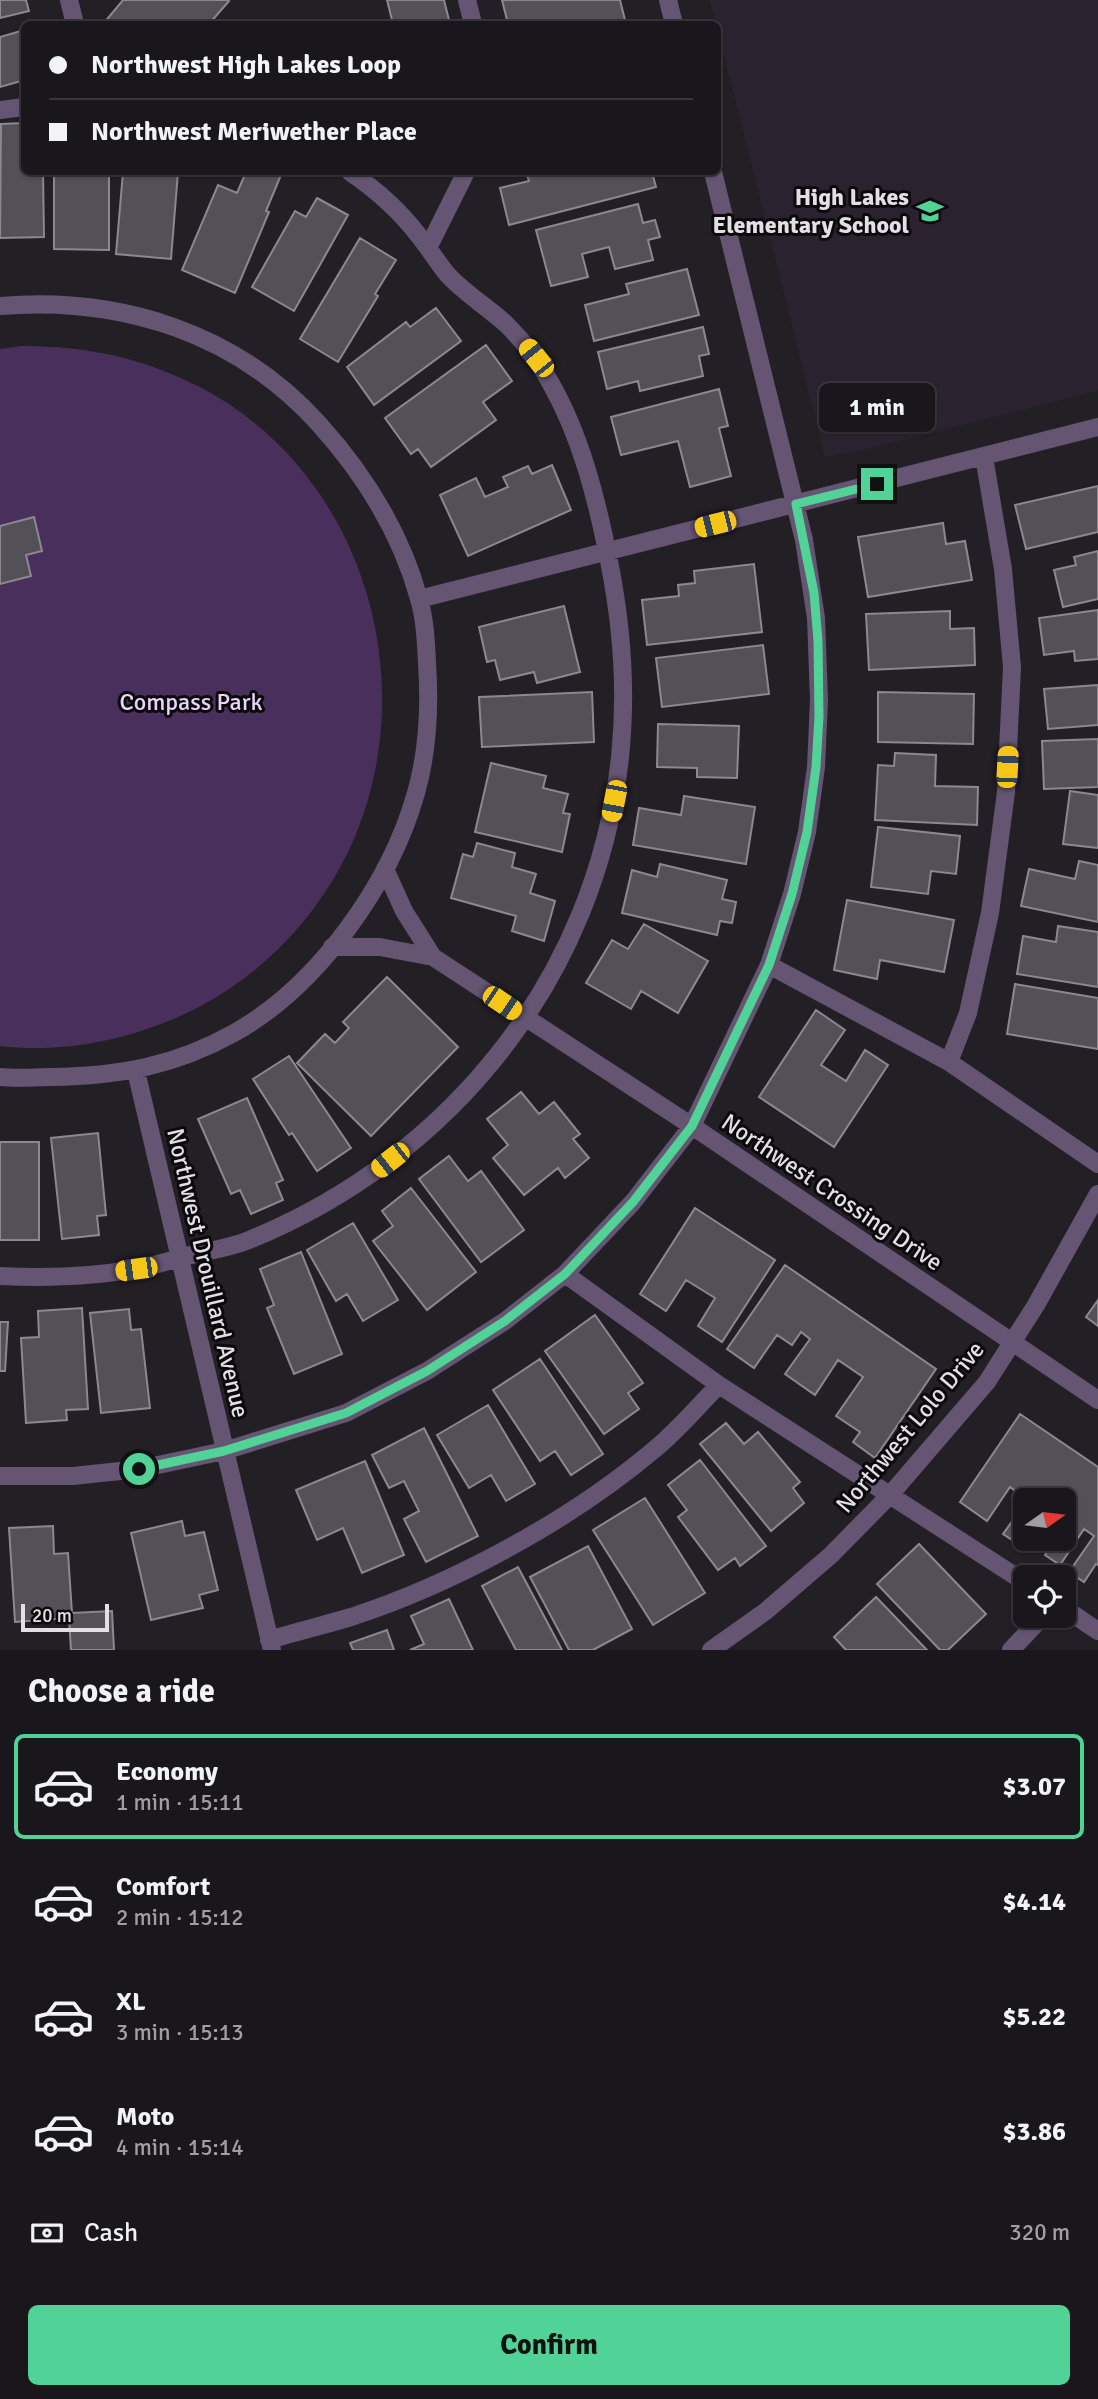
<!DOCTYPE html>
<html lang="en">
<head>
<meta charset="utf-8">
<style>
	:root { --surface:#1a171c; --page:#272429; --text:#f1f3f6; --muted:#9f9fa3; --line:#38363b; --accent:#51d397 }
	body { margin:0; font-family:Signika,sans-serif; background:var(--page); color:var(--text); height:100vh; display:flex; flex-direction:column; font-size:26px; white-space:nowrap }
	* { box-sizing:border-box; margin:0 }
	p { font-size:23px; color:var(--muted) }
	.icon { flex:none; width:38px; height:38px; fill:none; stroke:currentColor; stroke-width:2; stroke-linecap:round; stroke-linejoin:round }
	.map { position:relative; height:1650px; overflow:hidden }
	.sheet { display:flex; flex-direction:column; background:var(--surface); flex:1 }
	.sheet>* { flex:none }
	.top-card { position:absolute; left:21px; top:21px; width:700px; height:154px; border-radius:10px; box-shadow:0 2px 5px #0004,0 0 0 2px var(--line); display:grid; align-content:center; height:154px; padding:0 28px; background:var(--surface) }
	.needle { width:46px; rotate:76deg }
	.buttons { position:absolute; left:1013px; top:1488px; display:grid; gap:14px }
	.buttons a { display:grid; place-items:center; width:63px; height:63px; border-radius:10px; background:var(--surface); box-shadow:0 2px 5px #0004,0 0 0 2px var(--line); font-size:35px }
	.scale { position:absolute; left:21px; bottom:18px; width:88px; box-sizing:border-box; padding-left:7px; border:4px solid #e3e0e5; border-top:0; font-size:19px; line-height:24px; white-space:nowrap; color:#e3e0e5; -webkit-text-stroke:5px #0b090c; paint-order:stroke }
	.end { position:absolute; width:32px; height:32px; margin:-16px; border:9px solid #51d397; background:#111; box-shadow:0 0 0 4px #111 }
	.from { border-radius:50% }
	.bubble { position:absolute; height:49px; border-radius:10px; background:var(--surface); box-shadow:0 2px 5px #0004,0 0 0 2px var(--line); font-size:23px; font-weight:700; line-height:49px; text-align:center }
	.car { position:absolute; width:21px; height:42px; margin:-21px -10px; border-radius:9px; box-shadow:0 0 5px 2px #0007; background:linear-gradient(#f5c518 24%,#345 0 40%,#f5c518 0 76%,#345 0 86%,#f5c518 0) }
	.top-card b { display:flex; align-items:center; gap:24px; height:66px; font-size:26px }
	.top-card b+b { border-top:2px solid var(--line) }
	.top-card i { width:18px; height:18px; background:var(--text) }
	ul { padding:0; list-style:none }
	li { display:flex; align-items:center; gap:21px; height:105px; margin:0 14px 10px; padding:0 14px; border:4px solid transparent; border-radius:10px }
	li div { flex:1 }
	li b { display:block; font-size:26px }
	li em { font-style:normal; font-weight:700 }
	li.active { border-color:var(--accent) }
	li>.icon { width:63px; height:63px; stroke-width:1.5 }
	h2 { padding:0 28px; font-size:32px; line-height:84px }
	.pay { display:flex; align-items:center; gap:18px; height:77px; padding:0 28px; font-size:26px }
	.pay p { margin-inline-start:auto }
	.action { display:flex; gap:14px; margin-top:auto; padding:14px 28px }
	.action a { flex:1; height:80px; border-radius:10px; background:var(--accent); color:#111; font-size:28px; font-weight:700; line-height:80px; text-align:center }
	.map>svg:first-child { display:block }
	.built { fill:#2a232f }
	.green { fill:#492f5b }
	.building { fill:#545058; stroke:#8c8790; stroke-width:2 }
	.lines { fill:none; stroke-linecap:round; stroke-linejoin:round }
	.minor { stroke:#655572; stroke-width:18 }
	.route { stroke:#51d397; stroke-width:9 }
	.labels { text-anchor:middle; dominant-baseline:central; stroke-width:6; stroke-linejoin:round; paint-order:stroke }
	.poi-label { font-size:24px; font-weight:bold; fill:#e3e0e5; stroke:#0b090c; text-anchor:end }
	.park-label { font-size:24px; fill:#e9d4fa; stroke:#0b090c }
	.street-label { font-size:24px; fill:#e3e0e5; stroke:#0b090c }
</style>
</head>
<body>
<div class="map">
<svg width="1098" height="1650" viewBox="0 0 1098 1650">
	<rect width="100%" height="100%" fill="#221f25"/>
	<path class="built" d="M710,0H1098V391L872,448L825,457Z"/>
	<path class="green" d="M21,346C78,346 131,355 183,379C354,455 425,665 356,834C326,907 270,969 201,1006C139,1038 69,1054 0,1046V349Z"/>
	<path class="building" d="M0,0H26L29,11L0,18Z
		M123,0H228L229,1L209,24H103Z
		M387,0H444L450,24H393Z
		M502,0H620L626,24H508Z
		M314,21V24H276Z
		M24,30V88L21,81L0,87V37Z
		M24,123V172H43L44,237L0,238L1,124Z
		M54,172H109V250L54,249Z
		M123,172H178L171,259L116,254Z
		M246,172H274L281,175L266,211L269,212L235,293L182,270L218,185L237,193Z
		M526,172H652L656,187L509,225L500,188L529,181Z
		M317,198L348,215L294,311L252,287L295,211L306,217Z
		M638,204L643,223L655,220L660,237L648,240L653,260L615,269L609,247L582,254L588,277L551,286L536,230Z
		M360,238L396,260L375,294L378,296L338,362L300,339Z
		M687,269L699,315L594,341L585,305L629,294L626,284Z
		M436,308L461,341L374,405L347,367L406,322L410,327Z
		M703,327L709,354L699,356L703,376L640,391L638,381L607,389L598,352Z
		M486,345L512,381L483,402L496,420L431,467L418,449L411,454L385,418Z
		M719,389L728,426L719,428L731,476L690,487L678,441L621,455L611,417Z
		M552,465L571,510L468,556L440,495L476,478L485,497L508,487L503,477L528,466L532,474Z
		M1098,486V532L1026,549L1015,505Z
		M34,517L42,551L26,555L31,576L0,584V526Z
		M943,523L946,544L965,541L972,580L868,597L858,537Z
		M1098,551V599L1063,607L1054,570L1076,565L1074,557Z
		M754,564L762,632L647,645L642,600L679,596L678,585L695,583L694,571Z
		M564,606L580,672L537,683L534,672L500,680L495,660L487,662L479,627Z
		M1098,610V659L1075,661L1074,651L1044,655L1039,618Z
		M950,611V629L974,628L975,665L869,670L866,614Z
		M763,645L769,694L662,707L656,658Z
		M1098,685V725L1048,729L1044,689Z
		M592,692L594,742L482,747L479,697Z
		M878,692L974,694L973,744L878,742Z
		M658,724L739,726L737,778L697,777V768L657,767Z
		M1098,739V787L1044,789L1042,741Z
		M895,753L936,755L935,786L978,787L977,825L875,820L878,765L894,766Z
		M491,763L546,776L543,788L568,794L563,813L570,814L562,852L475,832Z
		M1070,791L1098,795V848L1063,844Z
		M684,796L755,807L746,864L633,845L639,808L681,815Z
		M878,827L960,836L956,874L931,871L928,894L871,887Z
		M477,843L515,853L512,867L536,874L530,893L555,901L544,941L512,931L516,916L451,898L463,854L473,857Z
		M1079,861L1098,865V922L1021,906L1029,869L1075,879Z
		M660,864L727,880L722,899L736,902L732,923L720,921L717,935L622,913L632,870L657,877Z
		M847,900L954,920L944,972L880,960L877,979L834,970Z
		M644,924L708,961L678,1013L641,991L631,1009L586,983L612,940L628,949Z
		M1058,926L1098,932V987L1017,974L1023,936L1056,942Z
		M387,977L458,1047L371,1136L297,1063L325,1034L335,1043L349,1028L343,1022Z
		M1015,984L1098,998V1049L1007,1034Z
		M816,1010L845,1030L821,1065L846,1081L865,1050L888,1065L834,1147L759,1097Z
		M289,1056L351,1148L317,1171L292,1133L289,1135L253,1079Z
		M521,1092L539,1114L554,1102L580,1134L573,1139L589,1158L565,1178L558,1168L524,1195L493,1158L508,1145L487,1119Z
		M247,1098L283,1180L276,1183L283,1200L251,1214L240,1190L231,1194L198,1119Z
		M98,1133L106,1215L97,1216L99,1235L62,1239L51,1138Z
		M0,1142H39V1240H0Z
		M449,1156L468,1181L481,1171L524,1230L481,1262L419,1179Z
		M411,1188L476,1272L427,1310L373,1241L393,1226L382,1211Z
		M695,1208L775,1260L722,1342L698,1326L715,1298L686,1280L666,1311L640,1294Z
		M353,1223L398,1300L363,1321L347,1294L336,1301L307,1250Z
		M301,1252L342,1354L294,1374L267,1308L274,1305L260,1269Z
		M785,1265L936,1369L875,1458L853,1442L860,1432L836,1416L863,1377L838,1360L815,1395L785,1374L810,1339L801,1332L792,1345L777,1335L754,1368L727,1349Z
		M1098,1300V1326L1086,1317Z
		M82,1308L88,1409L66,1410L67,1420L26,1423L21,1338L39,1337L38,1311Z
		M129,1309L131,1330L141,1329L150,1408L101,1413L90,1313Z
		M595,1315L643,1383L628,1393L639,1409L604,1434L545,1351Z
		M0,1322H8L5,1371H0Z
		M540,1359L603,1454L571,1475L555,1451L540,1461L493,1390Z
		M488,1405L535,1484L506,1501L491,1475L469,1488L437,1435Z
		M1020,1414L1098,1467V1565L1096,1564L1084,1582L1069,1572L1094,1536L1084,1529L1060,1565L1045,1555L1056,1539L1054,1538H1064V1500H1027L1010,1487L987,1521L960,1502Z
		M726,1423L744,1444L758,1432L800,1482L793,1488L804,1503L771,1531L700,1444Z
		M424,1428L478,1536L426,1562L404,1519L419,1511L404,1481L389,1488L372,1455Z
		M700,1460L766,1546L740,1566L735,1558L718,1570L678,1517L687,1510L668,1485Z
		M365,1461L404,1555L362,1573L343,1528L317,1540L296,1490Z
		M645,1498L705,1593L653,1625L593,1530Z
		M1026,1502V1533L1018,1544L1003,1534Z
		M182,1521L185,1536L204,1532L218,1590L199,1595L203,1608L151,1620L131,1533Z
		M53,1526L54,1554L68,1553L72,1613L112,1611L114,1650H71L69,1618L15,1622L9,1528Z
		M919,1544L986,1614L948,1650H940L877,1584Z
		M588,1546L632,1629L593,1650H569L530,1577Z
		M518,1567L562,1650H516L482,1586Z
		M876,1597L927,1650H846L834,1637Z
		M449,1599L473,1650H410L424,1644L411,1616Z
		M387,1630L394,1650H353L350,1643Z"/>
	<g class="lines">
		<path class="minor" d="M69,0L75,24
			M467,0L473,24
			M668,0L674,24
			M0,110L24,107
			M428,248L466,172
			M0,306C121,296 237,333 319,424C364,474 401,533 419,599C425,619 426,642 427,663C430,707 428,751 416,793C390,885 318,986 234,1033C175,1066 119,1076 52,1077C35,1077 17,1079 0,1077
			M419,599L1098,427
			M385,869L404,911L433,957
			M332,947H380L433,957L692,1126L1098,1400
			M769,965L949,1062L1098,1164
			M949,1062L968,1013L990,913L1006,792L1012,667L1003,569L984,457
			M136,1071L272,1650
			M565,1274L719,1385L1026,1583
			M0,1276C44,1278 91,1277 134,1269C154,1266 175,1259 195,1254C213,1250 232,1247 249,1240C451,1158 597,976 620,757C627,691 622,626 609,561C597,500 581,436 550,382C539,361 524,342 507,325C488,307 465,294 447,274C437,262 429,248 419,236C400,211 375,189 350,172
			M0,1476H73L139,1469L224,1451L346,1413L427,1371L505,1321L565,1274L633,1202L692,1126L769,965L792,894L807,832L816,767L819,700L816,618L804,540L713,172
			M1064,1608L1098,1631
			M269,1640C296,1632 324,1625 351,1617C455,1583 571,1520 655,1449C678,1430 698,1406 719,1385
			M711,1650L766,1611L831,1555L890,1495L987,1382L1036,1305L1098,1194
			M1011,1650L1044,1615"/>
	</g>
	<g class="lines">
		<path class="route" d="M139,1469L224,1451L346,1413L427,1371L505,1321L565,1274L633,1202L692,1126L769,965L792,894L807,832L816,767L819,717L818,641L814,593L796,504L877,484"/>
	</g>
	<defs>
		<symbol id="school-bare" viewBox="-9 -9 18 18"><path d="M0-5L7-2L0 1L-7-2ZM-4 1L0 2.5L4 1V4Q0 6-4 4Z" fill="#51d397" stroke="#0b090c" stroke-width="2.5" paint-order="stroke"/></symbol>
	</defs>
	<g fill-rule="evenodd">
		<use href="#school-bare" x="911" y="192" width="38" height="38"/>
	</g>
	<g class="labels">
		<g class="poi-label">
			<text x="909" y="197">High Lakes<tspan x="909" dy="28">Elementary School</tspan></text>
		</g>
		<g class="park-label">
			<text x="191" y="702">Compass Park</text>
		</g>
		<g class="street-label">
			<text transform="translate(832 1192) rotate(34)">Northwest Crossing Drive</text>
			<text transform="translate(208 1273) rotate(77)">Northwest Drouillard Avenue</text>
			<text transform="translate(910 1427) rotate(-50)">Northwest Lolo Drive</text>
		</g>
	</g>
</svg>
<div class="buttons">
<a><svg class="needle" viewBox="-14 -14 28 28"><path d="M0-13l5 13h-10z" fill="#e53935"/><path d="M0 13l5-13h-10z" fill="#9f9fa3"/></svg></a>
<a><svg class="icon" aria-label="locate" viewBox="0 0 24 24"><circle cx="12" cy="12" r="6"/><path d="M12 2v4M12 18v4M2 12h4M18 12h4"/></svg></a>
</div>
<div class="scale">20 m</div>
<i class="end from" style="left:139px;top:1469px"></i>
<i class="end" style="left:877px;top:484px"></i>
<div class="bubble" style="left:819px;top:383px;width:116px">1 min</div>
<i class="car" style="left:536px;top:358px;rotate:321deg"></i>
<i class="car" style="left:715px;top:524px;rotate:256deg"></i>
<i class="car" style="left:1007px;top:767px;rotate:3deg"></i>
<i class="car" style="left:614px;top:801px;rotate:191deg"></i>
<i class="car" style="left:502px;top:1003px;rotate:124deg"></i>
<i class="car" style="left:390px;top:1160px;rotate:232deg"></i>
<i class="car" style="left:136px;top:1269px;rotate:262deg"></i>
<div class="top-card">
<b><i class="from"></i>Northwest High Lakes Loop</b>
<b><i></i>Northwest Meriwether Place</b>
</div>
</div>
<section class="sheet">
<h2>Choose a ride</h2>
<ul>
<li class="active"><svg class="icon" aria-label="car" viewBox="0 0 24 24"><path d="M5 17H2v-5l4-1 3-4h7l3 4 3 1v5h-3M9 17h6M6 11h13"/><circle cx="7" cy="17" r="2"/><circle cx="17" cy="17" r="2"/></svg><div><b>Economy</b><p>1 min · 15:11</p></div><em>$3.07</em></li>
<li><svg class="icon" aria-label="car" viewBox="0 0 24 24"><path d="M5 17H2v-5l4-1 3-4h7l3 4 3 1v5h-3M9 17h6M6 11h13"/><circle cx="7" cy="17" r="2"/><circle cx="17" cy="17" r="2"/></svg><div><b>Comfort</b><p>2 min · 15:12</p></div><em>$4.14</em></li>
<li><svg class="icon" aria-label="car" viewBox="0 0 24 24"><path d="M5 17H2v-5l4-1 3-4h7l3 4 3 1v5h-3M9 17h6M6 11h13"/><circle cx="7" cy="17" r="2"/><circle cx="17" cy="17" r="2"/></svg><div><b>XL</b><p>3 min · 15:13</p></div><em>$5.22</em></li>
<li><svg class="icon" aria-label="car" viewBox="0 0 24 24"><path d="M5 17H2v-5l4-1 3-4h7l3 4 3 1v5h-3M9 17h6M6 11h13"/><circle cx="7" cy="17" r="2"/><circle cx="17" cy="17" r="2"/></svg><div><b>Moto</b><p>4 min · 15:14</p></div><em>$3.86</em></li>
</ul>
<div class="pay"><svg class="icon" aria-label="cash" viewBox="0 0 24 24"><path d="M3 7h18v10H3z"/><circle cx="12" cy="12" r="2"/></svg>Cash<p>320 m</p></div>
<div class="action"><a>Confirm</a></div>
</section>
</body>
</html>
